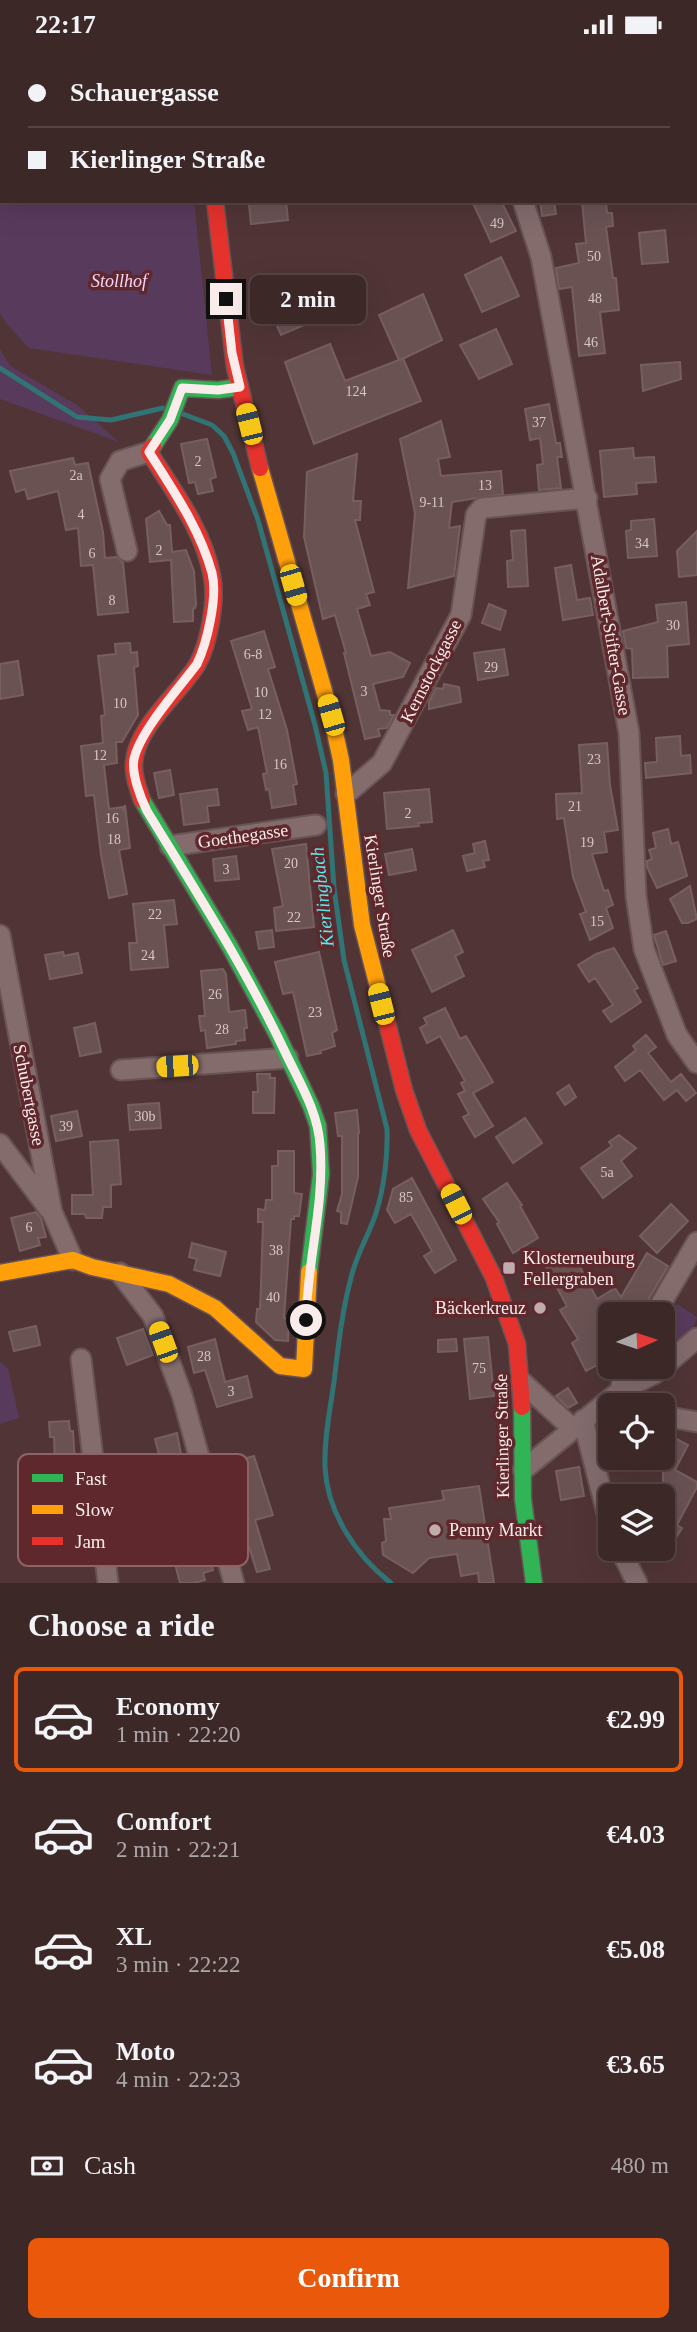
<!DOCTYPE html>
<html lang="en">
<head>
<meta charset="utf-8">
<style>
	:root { --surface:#3d2828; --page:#443030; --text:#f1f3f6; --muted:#ada6a8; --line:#564445; --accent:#ea580c }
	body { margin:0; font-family:"Times New Roman",serif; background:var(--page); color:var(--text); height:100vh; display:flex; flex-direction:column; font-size:26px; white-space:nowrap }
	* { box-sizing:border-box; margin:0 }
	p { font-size:23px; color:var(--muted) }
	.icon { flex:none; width:38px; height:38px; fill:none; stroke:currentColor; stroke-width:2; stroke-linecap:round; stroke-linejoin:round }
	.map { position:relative; height:1534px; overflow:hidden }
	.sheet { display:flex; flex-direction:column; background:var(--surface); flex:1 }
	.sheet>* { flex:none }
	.banner { position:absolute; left:0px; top:0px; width:698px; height:154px; box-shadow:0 7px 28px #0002,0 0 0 2px var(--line); display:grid; align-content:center; height:154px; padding:0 28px; background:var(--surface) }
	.needle { width:46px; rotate:87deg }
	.controls { position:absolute; left:598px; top:1253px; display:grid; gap:14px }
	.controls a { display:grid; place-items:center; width:77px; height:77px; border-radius:10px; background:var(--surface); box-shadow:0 7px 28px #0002,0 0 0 2px var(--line); font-size:35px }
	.end { position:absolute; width:32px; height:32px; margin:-16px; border:9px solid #fbecec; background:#111; box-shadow:0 0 0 4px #111 }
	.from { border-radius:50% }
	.bubble { position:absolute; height:49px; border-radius:10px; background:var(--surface); box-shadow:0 7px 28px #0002,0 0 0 2px var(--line); font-size:23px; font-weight:700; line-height:49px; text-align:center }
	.car { position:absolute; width:21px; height:42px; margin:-21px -10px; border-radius:9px; box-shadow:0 0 5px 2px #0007; background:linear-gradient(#f5c518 24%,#345 0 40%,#f5c518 0 76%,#345 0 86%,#f5c518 0) }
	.banner b { display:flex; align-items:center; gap:24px; height:66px; font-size:26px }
	.banner b+b { border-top:2px solid var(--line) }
	.banner i { width:18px; height:18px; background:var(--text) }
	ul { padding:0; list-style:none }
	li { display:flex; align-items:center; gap:21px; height:105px; margin:0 14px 10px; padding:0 14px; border:4px solid transparent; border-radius:10px }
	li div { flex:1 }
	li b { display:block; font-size:26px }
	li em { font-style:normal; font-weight:700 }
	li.on { border-color:var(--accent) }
	li>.icon { width:63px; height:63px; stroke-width:1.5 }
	h2 { padding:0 28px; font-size:32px; line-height:84px }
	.pay { display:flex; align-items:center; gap:18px; height:77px; padding:0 28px; font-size:26px }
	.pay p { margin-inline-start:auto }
	.cta { display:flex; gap:14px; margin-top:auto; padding:14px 28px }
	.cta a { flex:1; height:80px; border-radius:10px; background:var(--accent); color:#fff; font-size:28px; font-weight:700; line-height:80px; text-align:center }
	.status { display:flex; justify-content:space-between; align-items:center; height:49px; padding:0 35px; background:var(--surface); direction:ltr }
	.status svg { height:19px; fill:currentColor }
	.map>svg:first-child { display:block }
	.green { fill:#583a5d }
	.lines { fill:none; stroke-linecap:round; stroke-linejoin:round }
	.stream { stroke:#307476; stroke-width:5 }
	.building { fill:#6a5253; stroke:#775f60; stroke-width:2 }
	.street-casing { stroke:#685355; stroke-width:23 }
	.fast-casing { stroke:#685355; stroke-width:19 }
	.slow-casing { stroke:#685355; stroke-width:19 }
	.jam-casing { stroke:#685355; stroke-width:19 }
	.street { stroke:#846c6d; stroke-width:19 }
	.fast { stroke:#30b455; stroke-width:16 }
	.slow { stroke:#ff9f0a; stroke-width:16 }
	.jam { stroke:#e5322d; stroke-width:16 }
	.route { stroke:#fbecec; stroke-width:9 }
	.poi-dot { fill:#c0acac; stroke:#5e282c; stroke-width:2.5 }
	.labels { text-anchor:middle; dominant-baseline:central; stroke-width:7; stroke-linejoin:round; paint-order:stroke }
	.number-label { font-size:14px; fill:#d7c6c6 }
	.park-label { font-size:18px; font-style:italic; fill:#f3d5fc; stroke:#5e282c }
	.street-label { font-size:18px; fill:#fbecec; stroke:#5e282c }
	.poi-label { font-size:18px; fill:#fbecec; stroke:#5e282c; text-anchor:start }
	.water-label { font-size:19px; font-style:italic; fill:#5aebef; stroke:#5e282c }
	.key { fill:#5e282c; stroke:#8d6366; stroke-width:2 }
	.key-label { font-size:19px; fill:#fbecec }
</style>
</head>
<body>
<div class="status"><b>22:17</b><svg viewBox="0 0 49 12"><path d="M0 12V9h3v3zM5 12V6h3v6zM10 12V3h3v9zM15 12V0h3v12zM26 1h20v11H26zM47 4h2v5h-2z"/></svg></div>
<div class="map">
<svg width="697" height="1534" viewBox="0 0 697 1534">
	<rect width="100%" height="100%" fill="#513536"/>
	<path class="green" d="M0,0H152L153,2H2V152H194L212,326L29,299L7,275L0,264Z
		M0,300L10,317L77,356L119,393L0,350Z
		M677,1255L697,1268C695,1284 676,1294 663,1303V1276Z
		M0,1313L8,1320L19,1369L0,1375Z"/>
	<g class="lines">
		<path class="stream" d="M0,319L77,368L111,371L163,359
			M183,365L212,376L224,387L233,404L258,471L315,676L326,724L334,839L344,911L387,1080C388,1107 384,1139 376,1164C369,1186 356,1206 351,1229C342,1262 338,1299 334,1333C330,1361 324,1390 325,1418C327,1463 356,1507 391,1534"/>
	</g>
	<path class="building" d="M270,152H286L288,171L251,175L249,155Z
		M472,152H501L516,182L491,193Z
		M540,152H554L556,165L542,167Z
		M582,152H606L607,164H612L613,177L606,178L613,229H616L619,261L600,263L605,304L579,307L572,238L559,240L556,219L579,214L576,195L586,194Z
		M665,181L668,213L642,215L639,184Z
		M501,208L519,247L482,263L465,226Z
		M423,245L442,291L400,311L403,309L421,352L314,395L285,313L330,295L345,332L399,311L379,266Z
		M301,250L311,273L281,286L271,263Z
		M496,280L512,315L479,330L460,296Z
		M680,313L681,330L643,342L641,316Z
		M549,355L556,394H560L562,408H557L561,439L539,441L537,416L543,415L540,389L530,391L525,360Z
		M441,372L450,408L438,410L441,427L501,422L503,445L452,453L449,479L460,477L454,527L408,539L415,464L400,390Z
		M207,390L216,428L210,430L213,442L198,445L195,433L189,434L181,395Z
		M633,399L634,409L654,408L656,433L636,434L637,445L604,448L600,402Z
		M357,405L353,452H361L360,471H355L374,543L366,545L370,556L357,560L371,607L390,603L410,614L403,628L373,635L380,661L390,662V666H394L387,679L378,680L380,687L365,690L344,604H346L335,566L323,570L304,488L307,423Z
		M73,409L75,416L88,414L103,483L105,509L117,508L123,514L128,563L98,566L93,516L81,517L78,479L66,481L58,442L28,450L25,440L16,443L10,422Z
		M159,462L167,476H170L172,503L186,501L194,522L196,556L195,559L193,560V572L174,573L171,511L150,513L146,470Z
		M654,470L657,507L628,509L626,482L631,481V472Z
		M525,481L528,537L508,538L507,512L513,511L511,482Z
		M697,482V526L679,528L677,502Z
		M571,516L577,551L590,549L593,566L563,571L555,519Z
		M686,553L689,595L667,597L668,628L633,629L632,600L626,599L623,582L658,573L656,556Z
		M489,555L506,562L500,581L482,574Z
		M264,582L275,618L268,620L287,681L297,735L293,736L296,755L272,759L269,740L266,741L263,725L267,724L258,678L248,681L242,662L252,660L231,592Z
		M130,594L131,604L137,603L138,617L134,618L138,666L122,693H116L117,714L104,716L109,760L123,758V762L125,756L130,799L119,801L127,845L109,849L101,806L94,746L86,747L81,697L103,694L101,667L105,666L98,607L116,605L115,595Z
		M504,600L508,626L478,631L474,604Z
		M18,612L23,646L0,650V615Z
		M444,635L459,638L461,653L429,660V653L436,639L443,640Z
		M680,687L681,707L690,706L691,724L646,729L645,714L657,713L656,689Z
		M607,694L610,736L618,781L604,783L607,803L592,805L604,842L608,841L613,856L606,859L613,879L590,891L580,865L586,863L573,828L564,769L557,770L556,745L582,744L579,696Z
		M170,721L174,746L159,749L154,724Z
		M217,740L219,756L207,757L209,773L184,776L180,745Z
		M429,740L432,773L418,774L419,777L387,780L384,744Z
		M668,780L671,795L678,793L687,827L657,839L647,818V812L652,810L649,801L656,799L653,784Z
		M485,792L489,811L483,812L485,818L467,822L463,807L475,804L473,795Z
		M306,795L314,878L276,882L274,859L283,857L272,800Z
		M412,800L416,821L389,826L385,805Z
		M236,807L239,830L215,832L213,810Z
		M690,837L697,870L688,874H682L670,850Z
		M174,851L177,875L164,876L168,918L131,921L129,894H137L133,855Z
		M272,881L274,898L259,900L256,883Z
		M453,881L463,903L455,907L464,927L432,943L412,901Z
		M666,882L676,912L663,916L654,886Z
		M614,899L638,939L634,941L641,953L611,973L603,962L613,956L595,929L589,933L578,916L596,905Z
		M63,903L64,907L78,904L82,924L50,930L45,906Z
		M319,903L337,981L332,984L335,997L320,1002L321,1004L307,1007L293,943L283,945L275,913Z
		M223,920L226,925L229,963L245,961L247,979H244L245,991L236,992V995L207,999L205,981L201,982L199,967H205L201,922Z
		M445,959L460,990L466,987L493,1033L473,1044L493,1077L475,1088L463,1068L469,1065L458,1045L465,1042L461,1034L465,1032L440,987L427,994L420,979L427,975L424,969Z
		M95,974L101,1003L80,1007L74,979Z
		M646,986L656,998L648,1004L671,1033L681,1025L696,1044L686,1052L677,1041L664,1051L640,1021L625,1032L615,1018L636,1001L633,997Z
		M257,1025H270V1029H275L274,1064H253V1043H258Z
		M569,1036L576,1048L565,1056L557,1044Z
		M159,1054L161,1079L130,1081L128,1056Z
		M357,1061L359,1084L358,1085V1128L347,1175L341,1174V1163L337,1162L342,1145V1087H338L335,1064Z
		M77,1062L82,1087L56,1092L51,1067Z
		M525,1069L542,1094L513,1114L496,1088Z
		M619,1086L636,1099L621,1112L632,1127L603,1149L581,1119L612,1097L609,1093Z
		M118,1091L121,1135L111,1136V1158H103L102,1169H86L85,1165H72V1146H93L90,1093Z
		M278,1102H294V1144L302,1145L299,1167H294V1170H291L284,1269L289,1270L288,1292L275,1291L256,1273L257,1260H260L261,1235L263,1173H258V1160L265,1161L266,1151H272V1117H278Z
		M412,1129L456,1211L435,1224L424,1207L432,1202L411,1165L395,1174L387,1161L393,1140Z
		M507,1134L522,1156L520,1157L538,1189L513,1204L497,1175L499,1173L483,1150Z
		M671,1155L688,1172L657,1204L640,1187Z
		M36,1163L41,1169L46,1188L38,1189L40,1196L20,1202L11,1169Z
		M192,1194L226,1203L220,1227L194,1221L197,1210L189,1208Z
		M647,1204L668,1217L640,1265H601L611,1285V1309L586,1322L572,1294L578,1290L560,1261L567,1257L546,1219L573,1205L597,1250L615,1239L621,1248Z
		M36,1277L40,1296L14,1302L9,1283Z
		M143,1280L153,1306L127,1316L117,1289Z
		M488,1288L494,1347L470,1350L464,1290Z
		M215,1290L225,1333L247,1327L252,1348L217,1358L205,1321L194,1324L188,1298Z
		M456,1290L457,1302L438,1303V1291Z
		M568,1339L577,1354L568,1359L556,1347Z
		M69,1372L70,1382H73L75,1413L81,1412L83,1446L69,1447L68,1478L80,1477L82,1506L49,1509L57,1463L29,1462L30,1448L56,1449L54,1388H50L49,1373Z
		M663,1383L688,1396L675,1421L697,1433V1438L677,1476L682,1479L663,1509Z
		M177,1384L185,1427L189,1426L190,1442L204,1488H206L213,1521L203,1524L205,1531L194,1534H180L173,1507L188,1503L173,1452L155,1456L148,1425L163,1421L155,1390Z
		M254,1407L273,1466L255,1471L270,1520L257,1523L249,1498L244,1500L240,1492L225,1439L232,1438L225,1415Z
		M579,1418L584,1447L561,1451L556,1422Z
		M479,1437L494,1534H479L478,1524L461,1527L457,1505L429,1509L413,1524L383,1506L382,1494L386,1492L384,1470H391L389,1459L444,1451L442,1442Z"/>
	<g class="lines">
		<defs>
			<path id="street" d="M452,0L453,2
				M486,2L489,0
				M523,152L541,208L629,684L636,847L644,900L677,986L697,1014
				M127,502L110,430L120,412L149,403
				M346,745L382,714L461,566L476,466L482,459L587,449
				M170,797L316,776
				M0,886L52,1163L73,1211
				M121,1021L288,1009
				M0,1095L49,1160
				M120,1224L153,1267L182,1346L234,1534
				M655,1265L697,1193
				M81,1310L108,1534
				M663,1318L697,1289
				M522,1333L573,1380
				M620,1342L626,1318
				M663,1367L697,1373
				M583,1371L611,1480
				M523,1421L620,1342L654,1325L663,1318
				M620,1500L637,1534"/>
			<path id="fast" d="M153,397L170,371L182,339L218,341L240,338
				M142,751L230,898L278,987L311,1057L318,1077L321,1125L309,1223
				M522,1358L523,1450L534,1534"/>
			<path id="slow" d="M176,0L177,2
				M260,419L331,666L341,711L362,876L380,946
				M0,1224L73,1211L92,1218L169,1235L215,1259L280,1317L304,1320L309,1223"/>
			<path id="jam" d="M215,152L235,318L260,419
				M142,751C138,739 133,727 134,714C136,678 179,645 197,616C209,595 217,551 212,527C204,482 173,441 149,403L153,397
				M380,946L404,1041L418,1081L494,1229L517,1295L522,1358"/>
		</defs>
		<use href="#street" class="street-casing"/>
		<use href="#fast" class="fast-casing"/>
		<use href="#slow" class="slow-casing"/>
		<use href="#jam" class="jam-casing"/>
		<use href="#street" class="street"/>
		<use href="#fast" class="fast"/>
		<use href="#slow" class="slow"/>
		<use href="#jam" class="jam"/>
	</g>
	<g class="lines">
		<path class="route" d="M226,250L232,304L240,338L218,341L182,339L170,371L149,403C173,441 200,480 212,524C218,548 207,594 197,615C179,639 140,682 134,710C131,724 141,750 147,762C196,842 247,922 287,1007C301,1036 318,1064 320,1096C325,1155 307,1213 306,1271"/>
	</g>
	<g class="poi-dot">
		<rect x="502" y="1212" width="14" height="14" rx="3.5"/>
		<circle cx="540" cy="1259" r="7"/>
		<circle cx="435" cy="1481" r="7"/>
	</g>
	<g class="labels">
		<g class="number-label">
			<text x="497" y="174">49</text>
			<text x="594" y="207">50</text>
			<text x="595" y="249">48</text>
			<text x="591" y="293">46</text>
			<text x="356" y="342">124</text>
			<text x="539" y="373">37</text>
			<text x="198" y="412">2</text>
			<text x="76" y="426">2a</text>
			<text x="485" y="436">13</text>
			<text x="432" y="453">9-11</text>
			<text x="81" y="465">4</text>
			<text x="642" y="494">34</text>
			<text x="159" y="501">2</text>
			<text x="92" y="504">6</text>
			<text x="112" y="551">8</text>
			<text x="673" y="576">30</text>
			<text x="253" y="605">6-8</text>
			<text x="491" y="618">29</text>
			<text x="364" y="642">3</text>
			<text x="261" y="643">10</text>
			<text x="120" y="654">10</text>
			<text x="265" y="665">12</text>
			<text x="100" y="706">12</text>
			<text x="594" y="710">23</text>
			<text x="280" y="715">16</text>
			<text x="575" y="757">21</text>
			<text x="408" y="764">2</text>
			<text x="112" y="769">16</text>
			<text x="114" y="790">18</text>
			<text x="587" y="793">19</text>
			<text x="291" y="814">20</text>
			<text x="226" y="820">3</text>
			<text x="155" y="865">22</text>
			<text x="294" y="868">22</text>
			<text x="597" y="872">15</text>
			<text x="148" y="906">24</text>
			<text x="215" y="945">26</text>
			<text x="315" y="963">23</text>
			<text x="222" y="980">28</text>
			<text x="145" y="1067">30b</text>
			<text x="66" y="1077">39</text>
			<text x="607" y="1123">5a</text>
			<text x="406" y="1148">85</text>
			<text x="29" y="1178">6</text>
			<text x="276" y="1201">38</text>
			<text x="273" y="1248">40</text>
			<text x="204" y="1307">28</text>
			<text x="479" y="1319">75</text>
			<text x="231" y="1342">3</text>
		</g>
		<g class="park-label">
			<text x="119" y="232">Stollhof</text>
		</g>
		<g class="street-label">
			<text transform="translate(611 586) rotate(80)">Adalbert-Stifter-Gasse</text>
			<text transform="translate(431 622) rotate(-63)">Kernstockgasse</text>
			<text transform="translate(243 787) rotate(-8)">Goethegasse</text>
			<text transform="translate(380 847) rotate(81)">Kierlinger Straße</text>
			<text transform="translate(29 1046) rotate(79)">Schubertgasse</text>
			<text transform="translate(502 1387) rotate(-91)">Kierlinger Straße</text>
		</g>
		<g class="poi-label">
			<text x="523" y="1209">Klosterneuburg<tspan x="523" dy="21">Fellergraben</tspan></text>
			<text x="526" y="1259" text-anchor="end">Bäckerkreuz</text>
			<text x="449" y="1481">Penny Markt</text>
		</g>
		<g class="water-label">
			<text transform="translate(322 848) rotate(-96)">Kierlingbach</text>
		</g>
	</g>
	<rect x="18" y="1405" width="230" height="112" rx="10" class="key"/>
	<rect x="32" y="1425" width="31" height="8" fill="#30b455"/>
	<rect x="32" y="1456" width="31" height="9" fill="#ff9f0a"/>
	<rect x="32" y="1488" width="31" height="8" fill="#e5322d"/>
	<g class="key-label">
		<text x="75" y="1436">Fast</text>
		<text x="75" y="1467">Slow</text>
		<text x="75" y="1499">Jam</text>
	</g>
</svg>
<div class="controls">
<a><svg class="needle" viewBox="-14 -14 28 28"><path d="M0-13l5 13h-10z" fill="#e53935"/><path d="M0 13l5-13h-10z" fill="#ada6a8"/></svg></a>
<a><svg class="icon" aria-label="locate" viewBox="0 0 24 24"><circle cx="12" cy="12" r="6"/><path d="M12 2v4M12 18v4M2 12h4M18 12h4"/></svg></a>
<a><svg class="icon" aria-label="layers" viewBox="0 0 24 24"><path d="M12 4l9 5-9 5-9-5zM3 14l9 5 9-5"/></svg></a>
</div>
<i class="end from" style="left:306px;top:1271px"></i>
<i class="end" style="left:226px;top:250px"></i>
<div class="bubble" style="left:250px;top:226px;width:116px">2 min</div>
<i class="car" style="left:249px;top:375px;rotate:346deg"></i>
<i class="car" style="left:293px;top:536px;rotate:164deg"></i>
<i class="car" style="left:331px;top:666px;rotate:344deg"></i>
<i class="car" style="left:381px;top:955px;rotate:346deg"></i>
<i class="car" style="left:177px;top:1017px;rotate:266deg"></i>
<i class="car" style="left:456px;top:1155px;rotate:333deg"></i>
<i class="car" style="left:163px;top:1293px;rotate:340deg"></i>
<div class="banner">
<b><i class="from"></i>Schauergasse</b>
<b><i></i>Kierlinger Straße</b>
</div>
</div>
<section class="sheet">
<h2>Choose a ride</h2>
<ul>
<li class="on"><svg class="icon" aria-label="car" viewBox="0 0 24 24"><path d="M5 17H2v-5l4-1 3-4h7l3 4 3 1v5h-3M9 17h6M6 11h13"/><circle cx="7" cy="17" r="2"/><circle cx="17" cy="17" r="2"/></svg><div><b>Economy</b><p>1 min · 22:20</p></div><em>€2.99</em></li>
<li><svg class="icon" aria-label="car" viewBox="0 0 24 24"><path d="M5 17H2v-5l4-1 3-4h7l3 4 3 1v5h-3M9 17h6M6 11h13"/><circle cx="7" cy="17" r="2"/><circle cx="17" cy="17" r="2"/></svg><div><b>Comfort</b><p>2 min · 22:21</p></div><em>€4.03</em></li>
<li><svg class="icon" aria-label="car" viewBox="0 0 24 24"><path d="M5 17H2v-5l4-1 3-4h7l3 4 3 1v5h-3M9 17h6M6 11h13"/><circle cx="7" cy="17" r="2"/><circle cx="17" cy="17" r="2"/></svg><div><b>XL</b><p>3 min · 22:22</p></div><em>€5.08</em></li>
<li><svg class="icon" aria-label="car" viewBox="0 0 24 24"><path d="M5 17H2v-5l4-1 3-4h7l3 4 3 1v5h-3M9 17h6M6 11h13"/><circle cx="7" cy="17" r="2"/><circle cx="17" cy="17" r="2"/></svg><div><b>Moto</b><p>4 min · 22:23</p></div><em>€3.65</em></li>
</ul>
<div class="pay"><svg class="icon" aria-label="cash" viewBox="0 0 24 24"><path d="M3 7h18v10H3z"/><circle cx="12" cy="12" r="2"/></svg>Cash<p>480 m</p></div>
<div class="cta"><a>Confirm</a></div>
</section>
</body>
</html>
